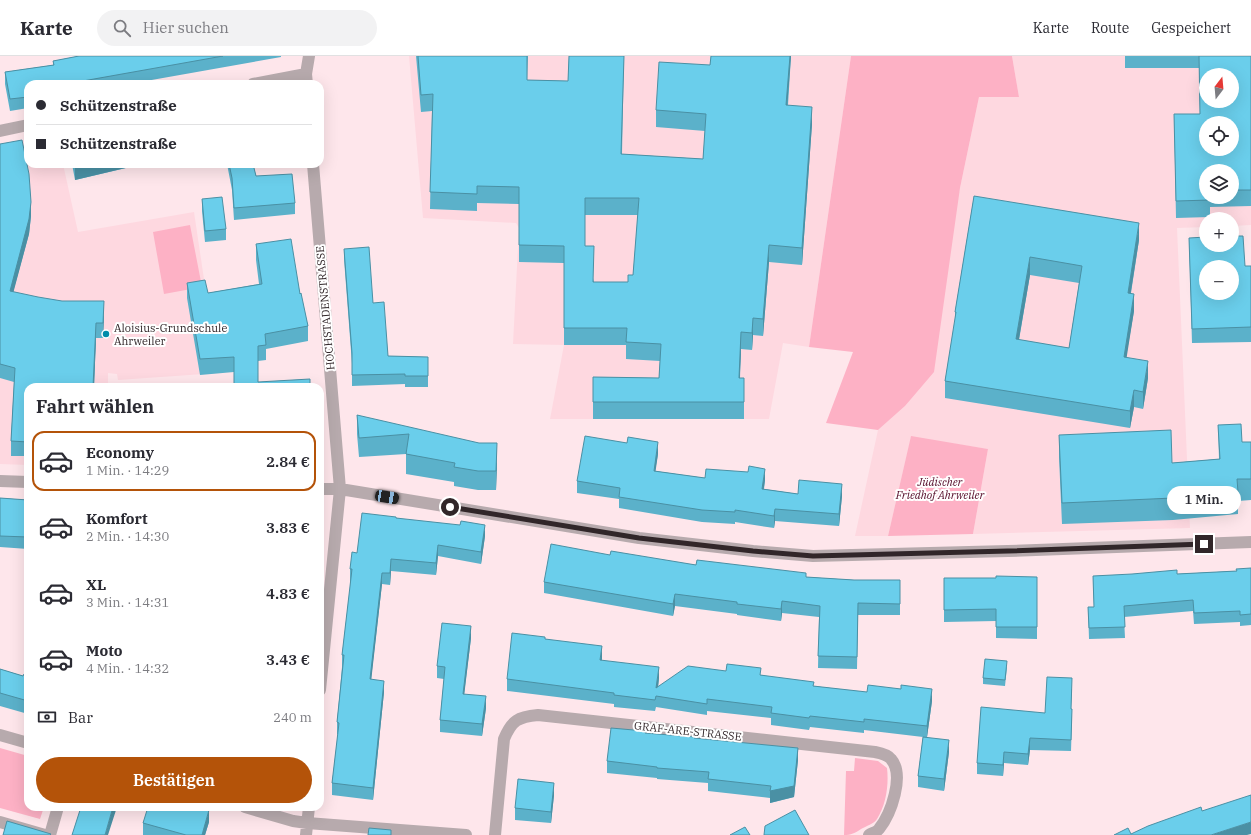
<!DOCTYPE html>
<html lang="de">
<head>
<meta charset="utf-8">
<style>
	:root { --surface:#fff; --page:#f2f2f3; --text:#2b2b33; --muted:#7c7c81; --line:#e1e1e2; --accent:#b45309 }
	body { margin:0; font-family:"IBM Plex Serif",serif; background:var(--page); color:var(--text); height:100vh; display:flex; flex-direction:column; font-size:15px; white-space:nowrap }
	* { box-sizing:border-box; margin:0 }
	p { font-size:13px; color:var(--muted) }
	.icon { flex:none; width:22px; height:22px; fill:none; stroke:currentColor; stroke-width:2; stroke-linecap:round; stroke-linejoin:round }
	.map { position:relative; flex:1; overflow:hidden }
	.drawer { position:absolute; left:24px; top:327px; width:300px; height:428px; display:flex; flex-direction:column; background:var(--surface); border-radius:12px; box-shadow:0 4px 16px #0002 }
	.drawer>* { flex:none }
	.banner { position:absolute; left:24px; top:24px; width:300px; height:88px; border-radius:12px; box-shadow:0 4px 16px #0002; display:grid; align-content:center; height:88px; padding:0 12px; background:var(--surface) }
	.needle { width:26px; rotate:16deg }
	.tools { position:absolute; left:1199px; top:12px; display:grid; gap:8px }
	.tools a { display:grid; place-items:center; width:40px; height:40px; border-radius:50%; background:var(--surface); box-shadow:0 4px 16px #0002; font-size:20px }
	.end { position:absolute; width:18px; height:18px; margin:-9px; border:5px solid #312629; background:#fff; box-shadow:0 0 0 2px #fff }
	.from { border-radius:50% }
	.bubble { position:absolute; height:28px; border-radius:14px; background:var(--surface); box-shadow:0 4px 16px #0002; font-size:13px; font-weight:600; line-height:28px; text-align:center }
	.car { position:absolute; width:12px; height:24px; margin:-12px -6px; border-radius:5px; box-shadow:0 0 3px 1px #0007; background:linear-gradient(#222 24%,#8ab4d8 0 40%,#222 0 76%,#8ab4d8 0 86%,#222 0) }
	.banner b { display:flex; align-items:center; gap:14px; height:38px; font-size:15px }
	.banner b+b { border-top:1px solid var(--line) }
	.banner i { width:10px; height:10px; background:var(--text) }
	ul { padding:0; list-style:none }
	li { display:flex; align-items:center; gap:12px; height:60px; margin:0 8px 6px; padding:0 4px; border:2px solid transparent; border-radius:12px }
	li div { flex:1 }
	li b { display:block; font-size:15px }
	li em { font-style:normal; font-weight:600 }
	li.on { border-color:var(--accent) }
	li>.icon { width:36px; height:36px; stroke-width:1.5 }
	h2 { padding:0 12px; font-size:18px; line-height:48px }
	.pay { display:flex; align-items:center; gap:10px; height:44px; padding:0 12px; font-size:15px }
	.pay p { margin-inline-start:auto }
	.action { display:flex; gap:8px; margin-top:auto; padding:8px 12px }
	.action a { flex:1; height:46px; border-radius:24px; background:var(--accent); color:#fff; font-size:16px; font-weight:600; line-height:46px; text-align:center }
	header { display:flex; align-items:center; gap:24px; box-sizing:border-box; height:56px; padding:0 20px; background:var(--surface); border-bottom:1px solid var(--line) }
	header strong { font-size:19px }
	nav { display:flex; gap:22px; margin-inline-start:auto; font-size:14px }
	.search { width:280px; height:36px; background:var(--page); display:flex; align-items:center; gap:10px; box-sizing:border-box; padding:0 14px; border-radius:22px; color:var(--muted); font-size:15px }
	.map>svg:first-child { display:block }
	.built { fill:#fed8e0; fill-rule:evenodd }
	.green { fill:#fdb1c5 }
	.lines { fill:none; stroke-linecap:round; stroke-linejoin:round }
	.minor { stroke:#b7aaad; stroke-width:12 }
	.wall { fill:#5bb1ca; fill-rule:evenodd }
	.shaded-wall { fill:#4a90a4 }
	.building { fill:#6aceeb; stroke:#4a90a4; fill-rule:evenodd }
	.route { stroke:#312629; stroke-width:5 }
	.poi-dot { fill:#008caa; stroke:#fff; stroke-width:1.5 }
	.labels { text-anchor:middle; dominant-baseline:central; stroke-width:4; stroke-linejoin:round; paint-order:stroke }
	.street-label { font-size:11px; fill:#312629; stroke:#fff }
	.poi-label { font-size:11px; fill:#312629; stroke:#fff; text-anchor:start }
	.park-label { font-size:11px; font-style:italic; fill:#560d2a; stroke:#fff }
</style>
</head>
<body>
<header>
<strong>Karte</strong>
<div class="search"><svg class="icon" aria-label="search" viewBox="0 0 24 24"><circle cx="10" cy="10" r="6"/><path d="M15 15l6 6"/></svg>Hier suchen</div>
<nav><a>Karte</a><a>Route</a><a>Gespeichert</a></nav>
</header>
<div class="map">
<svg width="1251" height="779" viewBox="0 0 1251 779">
	<rect width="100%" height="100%" fill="#fee6eb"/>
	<path class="built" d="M409,0H851L809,291L783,287L769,363H550L564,289L513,288L519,172L516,167L423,162Z
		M1012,0H1251V169L1232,170V163H1206V171L1177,172L1190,472L973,478L988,393L911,381L888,480H855L878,374L905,350L915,337L960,132L979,41H1019ZM1206,19H1232V45H1206ZM1206,67H1232V93H1206ZM1206,115H1232V141H1206Z
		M28,88V108H63L78,176L194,156L218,317L118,324L117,318L108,317V331H28V409L0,408V93Z"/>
	<path class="green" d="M851,0H1012L1019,41H979L960,132L934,316L905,350L878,374L826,367L853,296L809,291Z
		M190,169L202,231L164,238L153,176Z
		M911,380L988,393L973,478L888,480Z
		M0,692L28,700V751H44L40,763L0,752Z
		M855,702L878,705L887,712C889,729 886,749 877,763C874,768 866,770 861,773C855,777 851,779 844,779L846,715H854Z"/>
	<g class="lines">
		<path class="minor" d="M253,28L306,18
			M307,28L306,18L309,0
			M0,75L28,69
			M313,108L340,433L320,634
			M0,425L28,426
			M320,433H340L639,482L753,495L813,500L1008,495L1251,486
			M0,679L28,687
			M245,751L293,765L307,767L466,779
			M0,766L45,779
			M50,779L58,751
			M306,779L309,751
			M495,779L504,683C512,664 518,661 538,659L875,696C880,697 888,699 891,703C905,719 891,758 879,773C877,776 872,777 869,779"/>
	</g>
	<path class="wall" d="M79,0H281V1L129,28H28V52L10,55L5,28V16L53,9V5Z
		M416,0H528L527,24L568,25L569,0H624L622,98L703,103L705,75L656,71V54L710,9L711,0H791L788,49L812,68L802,209L769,206L763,280L753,279L752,294L741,293L740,322H744V363H593V321L659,322L660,305L626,303V289H564V207L519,206V148L477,147V155L430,153L432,55L421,56ZM585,159H638L633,219L628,226H594L585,190Z
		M1125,0H1251V150L1210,151V161L1176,162L1174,58H1200L1199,12H1125ZM1206,115H1232V141H1206Z
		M0,88L31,160L29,178L13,236L104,260L103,282H96L94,331H28V400H11V385L14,326L0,322Z
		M72,108H143L75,124Z
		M227,108H253L256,120L295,147V158L234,164L232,134Z
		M974,140L1139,184L1131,237L1134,255L1126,301L1148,322L1143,353L1134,351L1130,372L945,342V325L955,267V256ZM1030,219L1079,227L1069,292L1019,284Z
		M202,143L226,173V184L205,186L202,155Z
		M1189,182L1245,210H1251V286L1192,287Z
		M256,188L300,238L308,270V285L266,293V304L258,305L234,331V316L200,319L187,242V227L208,237L259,228L256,204Z
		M344,193L373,247L388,300L428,301V331H405V328L352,330V308L344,203Z
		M357,359L497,407L496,434H478L454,430V426L406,418V398L359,401L357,378Z
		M1218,369L1242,386H1251V444L1238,445V458L1173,464L1062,468L1059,401V379L1172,407L1219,403Z
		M658,398L655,415L705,422L765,424L764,433L798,438L842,440L839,470L775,465L774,472L735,466V468L702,466L619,452V443L577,437V425Z
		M0,442L28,444V493L0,491Z
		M396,462L485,480L481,508L438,500L436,519L391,515L390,529L382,528L371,623L384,636L373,744L332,739V727L338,678H337V666L342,611V599L351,525H350V513Z
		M610,499L696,509L806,521L854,524H900V559H858L857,613L818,612L819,561L782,557L781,565L737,559V558L675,550L673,560L544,537V526Z
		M1251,512V569L1240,570V566L1194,568L1193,555L1124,561L1125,582L1089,583L1088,551H1094L1093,520L1177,518L1236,515Z
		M1037,521V583L996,582V565L944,566V522H996Z
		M471,582L464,638L486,652L482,680L440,676V664L444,623L437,622V610Z
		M545,583L602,602V605L659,622L658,631L726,615L761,619L814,630L932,645L927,681L949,696L944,735L918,731V720L923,681L864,674V677L810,671L809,674L771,669V662L707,655V659L656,651L655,655L614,651V648L507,635V623Z
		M1007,611L1005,630L983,628V622Z
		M0,613L23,620H28V658L0,650Z
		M1072,633L1071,653L1072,664L1071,695L1030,694L1028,709L1004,707L1003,720L977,718V707L1045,657Z
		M645,677L695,682L798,704L794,741L770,747V742L708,735V727L657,723V722L607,717V705Z
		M554,739L551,767L515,764V752Z
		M209,766L205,779H143V767Z"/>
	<path class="shaded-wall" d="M790,0H791L786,66V49Z
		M812,51V68L802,209V192Z
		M92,108H138V109L75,124V112Z
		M31,146V160L29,178L10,249V235Z
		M1139,167V184L1128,254V237Z
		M769,189V206L763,280V263Z
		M1030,201V219L1016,300V283Z
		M1134,238V255L1124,318V301Z
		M104,245V260L103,282V267Z
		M753,262V279L752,294V277Z
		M96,267V282L94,331H93Z
		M741,276V293L739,339V322Z
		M1148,305V322L1143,353V336Z
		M1134,334V351L1130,372V355Z
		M658,386V398L654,426V415Z
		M497,387V407L496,434V415Z
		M765,413V424L762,444V433Z
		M842,428V440L839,470V458Z
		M775,453V465L774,472V460Z
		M485,469V480L481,508V496Z
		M438,489V500L436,519V507Z
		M391,503V515L390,529V517Z
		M382,517V528L370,635V623Z
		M675,538V550L673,560V548Z
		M782,545V557L781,565V553Z
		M471,570V582L463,649V638Z
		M602,590V602L600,616V604Z
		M659,611V622L657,640L656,632Z
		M384,625V636L373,744V732Z
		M932,633V645L927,681V670Z
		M486,640V652L482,680V668Z
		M1030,682V694L1028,709V698Z
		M949,684V696L944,735V723Z
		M798,692V704L794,741L770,747V735Z
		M1004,696V707L1003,720V709Z
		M554,727V739L551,767V756Z
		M113,751H117L108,779H105Z
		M209,754V766L205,779H202Z
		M1251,766V778L1247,779H1211Z"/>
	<path class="building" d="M79,0H223L66,28H28V41L10,43L5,16L54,9L53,5Z
		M418,0H527V24L568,25L569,0H624L621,98L703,103L706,58L656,54L659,6L710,9L711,0H790L786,49L812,51L802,192L769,189L763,263L753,262L752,277L741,276L739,322H744V346H593V321L659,322L661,288L626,286L627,272H564V190L519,189V131L477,130V138L430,136L433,38L421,39ZM585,142H639L633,219H628V226H593L594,190H585Z
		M1199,0H1251V134H1232V115H1206V141H1209L1210,144L1176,145L1174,58H1200ZM1206,19H1232V45H1206ZM1206,67H1232V93H1206Z
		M22,84L29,118L31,146L29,163L10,235L38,241L62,245H104L103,267H96L93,331H28V386L11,385L15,312L0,308V88Z
		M75,108H92L75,112Z
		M229,108H253L256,120L292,118L295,147L234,152L232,122Z
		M974,140L1139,167L1128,237L1134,238L1124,301L1148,305L1143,336L1134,334L1130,355L945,325L956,256H955ZM1030,201L1082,210L1069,292L1016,283Z
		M222,141L226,173L205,175L202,143Z
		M1232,180H1243L1245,210H1251V271L1192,273L1189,182L1206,181V189H1232ZM1206,211H1232V237H1206Z
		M291,183L300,238L301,237L308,270L265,278L266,289L258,290V326L310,323V331H234V301L200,303L187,227L205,224L208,237L262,228L256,188Z
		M369,191L373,247L384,246L388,300L428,301V320H405V318L352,319V297L344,193Z
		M357,359L479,387H497L496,415H478L454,411L455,407L406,398L409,378L359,382Z
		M1241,368L1242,386H1251V423H1237L1238,436L1173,442L1062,447L1059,379L1171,374L1172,407L1220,403L1218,369Z
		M585,380L627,387L628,381L658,386L654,415L705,422L706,413L748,416L749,410L765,413L762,433L798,438L799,424L842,428L839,458L775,453L774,460L735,454V456L702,454L619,441L620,432L577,425Z
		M0,442L28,444V481L0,480Z
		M362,457L396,461V462L460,469L461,465L485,469L481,496L438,489L436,507L391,503L390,517H382L370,623L384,625L373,732L332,727L339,667L337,666L344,599H342L352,513H350L352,496L357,497Z
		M551,488L610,499L611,495L696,509L697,504L806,517V521L854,524H900V548L858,547L857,601L818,600L820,550L782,545L781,553L737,548V546L675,538L673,548L544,526Z
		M1251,512V558L1240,559V555L1194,557L1193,544L1124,550L1125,571L1089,572L1088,551H1094L1093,520L1132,518L1177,514V518L1237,515L1236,513Z
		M996,520L1037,521V571H996V553L944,554V522H996Z
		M442,567L471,570L463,638L486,640L482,668L440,664L445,611L437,610Z
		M512,577L545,581V583L602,590L600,604L659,611L656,632L688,610L726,615L727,608L761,612L760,619L814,626L813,630L867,636L868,629L901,633V629L932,633L927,670L864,663V666L810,660L809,662L771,657L772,651L707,643V648L656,640L655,644L614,639V637L507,623Z
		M985,603L1007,605L1005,624L983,622Z
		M0,613L23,620L24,618L28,620V645L0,637Z
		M1047,621L1072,622L1071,653H1072L1071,684L1030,682L1028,698L1004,696L1003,709L977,707L981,651L1045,657Z
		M611,672L645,675V677L695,681L694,682L798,692L794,730L770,735L771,730L708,723L709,716L657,712V711L607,705Z
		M923,681L949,684L944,723L918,720Z
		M518,723L554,727L551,756L515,752Z
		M1251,739V766L1211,779H1114L1128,772L1131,778L1148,770L1201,751L1202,755Z
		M81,751H113L105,779H72Z
		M148,751H197L209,754L202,779H186L143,767Z
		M795,754L809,779H764L765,770Z
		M7,765L51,778L50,779H3Z
		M745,771L750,779H730Z
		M369,772L391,774V779H368Z"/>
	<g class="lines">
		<path class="route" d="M450,451L639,482L753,495L813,500L1008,495L1204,488"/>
	</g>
	<circle class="poi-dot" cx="106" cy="278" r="4"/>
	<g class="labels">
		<g class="street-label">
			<text transform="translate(325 252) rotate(-95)">HOCHSTADENSTRASSE</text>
			<text transform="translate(688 675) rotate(6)">GRAF-ARE-STRASSE</text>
		</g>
		<g class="poi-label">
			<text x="114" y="272">Aloisius-Grundschule<tspan x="114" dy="13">Ahrweiler</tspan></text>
		</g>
		<g class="park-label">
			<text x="940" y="426">Jüdischer<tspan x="940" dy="13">Friedhof Ahrweiler</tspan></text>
		</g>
	</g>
</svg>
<div class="tools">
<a><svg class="needle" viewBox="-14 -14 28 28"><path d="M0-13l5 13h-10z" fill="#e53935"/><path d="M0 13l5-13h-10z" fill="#7c7c81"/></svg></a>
<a><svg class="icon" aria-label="locate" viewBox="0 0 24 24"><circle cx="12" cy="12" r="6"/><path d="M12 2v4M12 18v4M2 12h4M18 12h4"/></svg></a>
<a><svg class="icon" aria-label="layers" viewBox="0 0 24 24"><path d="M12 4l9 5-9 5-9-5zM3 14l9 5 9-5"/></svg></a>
<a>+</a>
<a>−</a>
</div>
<i class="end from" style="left:450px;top:451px"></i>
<i class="end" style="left:1204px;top:488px"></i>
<div class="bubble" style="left:1167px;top:430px;width:74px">1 Min.</div>
<i class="car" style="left:387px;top:441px;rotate:99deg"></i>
<div class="banner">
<b><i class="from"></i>Schützenstraße</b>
<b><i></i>Schützenstraße</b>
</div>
<section class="drawer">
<h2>Fahrt wählen</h2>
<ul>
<li class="on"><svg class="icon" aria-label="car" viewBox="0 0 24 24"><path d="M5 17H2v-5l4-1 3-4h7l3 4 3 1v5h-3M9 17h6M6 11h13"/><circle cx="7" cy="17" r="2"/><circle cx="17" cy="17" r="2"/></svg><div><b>Economy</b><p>1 Min. · 14:29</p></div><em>2.84 €</em></li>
<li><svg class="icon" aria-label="car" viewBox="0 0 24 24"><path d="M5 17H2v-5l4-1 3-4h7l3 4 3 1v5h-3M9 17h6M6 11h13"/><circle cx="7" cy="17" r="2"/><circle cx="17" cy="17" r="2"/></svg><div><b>Komfort</b><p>2 Min. · 14:30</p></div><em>3.83 €</em></li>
<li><svg class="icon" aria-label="car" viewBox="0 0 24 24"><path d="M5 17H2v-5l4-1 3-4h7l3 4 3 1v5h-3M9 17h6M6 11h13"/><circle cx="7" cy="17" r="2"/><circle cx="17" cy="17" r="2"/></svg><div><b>XL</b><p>3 Min. · 14:31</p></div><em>4.83 €</em></li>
<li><svg class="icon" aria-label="car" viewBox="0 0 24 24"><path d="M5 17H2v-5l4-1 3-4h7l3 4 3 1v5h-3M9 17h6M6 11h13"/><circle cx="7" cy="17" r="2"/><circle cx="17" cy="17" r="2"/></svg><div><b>Moto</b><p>4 Min. · 14:32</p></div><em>3.43 €</em></li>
</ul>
<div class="pay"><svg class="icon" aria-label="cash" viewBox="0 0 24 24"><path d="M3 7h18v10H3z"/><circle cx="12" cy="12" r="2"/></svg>Bar<p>240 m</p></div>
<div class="action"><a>Bestätigen</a></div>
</section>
</div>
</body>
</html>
